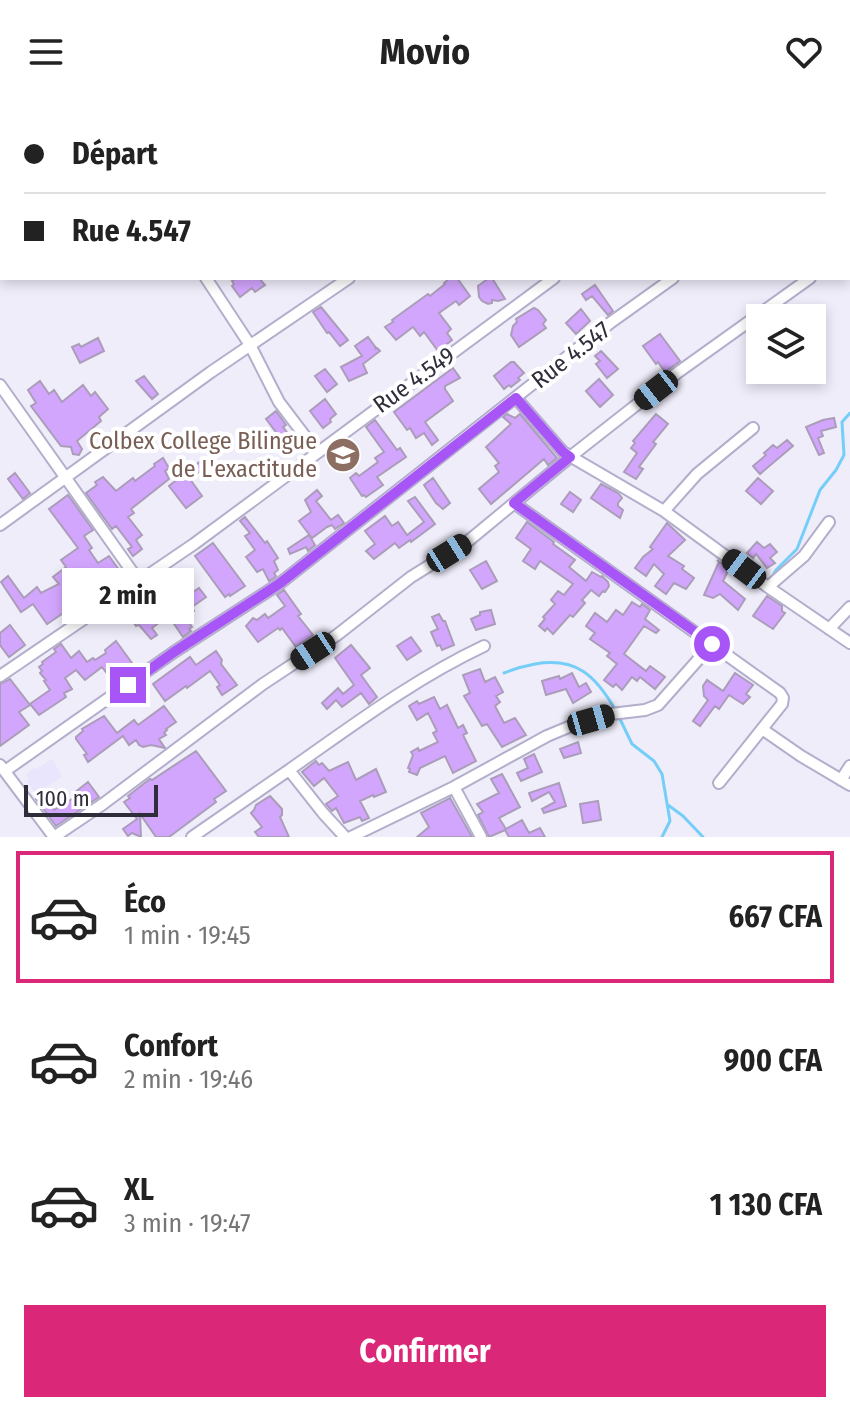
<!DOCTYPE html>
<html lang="fr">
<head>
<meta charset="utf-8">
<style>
	:root { --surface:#fff; --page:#f6f6f6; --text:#222; --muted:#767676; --line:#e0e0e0; --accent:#db2777 }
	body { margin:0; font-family:"Fira Sans Condensed",sans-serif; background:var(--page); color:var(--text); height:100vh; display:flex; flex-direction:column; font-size:30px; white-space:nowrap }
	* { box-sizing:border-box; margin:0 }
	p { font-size:26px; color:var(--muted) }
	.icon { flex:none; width:44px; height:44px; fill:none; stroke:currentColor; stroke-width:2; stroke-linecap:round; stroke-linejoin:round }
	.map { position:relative; height:733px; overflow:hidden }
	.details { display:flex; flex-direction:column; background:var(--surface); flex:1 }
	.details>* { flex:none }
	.guide { position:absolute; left:0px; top:0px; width:850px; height:176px; box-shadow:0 4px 12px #0003; display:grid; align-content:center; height:176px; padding:0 24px; background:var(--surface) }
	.fabs { position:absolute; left:746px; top:200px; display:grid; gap:16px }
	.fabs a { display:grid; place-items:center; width:80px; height:80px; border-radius:0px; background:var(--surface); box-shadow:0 4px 12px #0003; font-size:40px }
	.scale { position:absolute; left:24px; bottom:20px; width:134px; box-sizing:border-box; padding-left:8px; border:4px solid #2f2d39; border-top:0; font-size:22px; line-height:28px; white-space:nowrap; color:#2f2d39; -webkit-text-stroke:6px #fff; paint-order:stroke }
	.end { position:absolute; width:36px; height:36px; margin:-18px; border:10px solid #a855f7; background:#fff; box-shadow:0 0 0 4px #fff }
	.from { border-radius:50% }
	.bubble { position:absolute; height:56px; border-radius:0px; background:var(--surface); box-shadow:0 4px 12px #0003; font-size:26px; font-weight:700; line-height:56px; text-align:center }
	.car { position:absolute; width:24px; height:48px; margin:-24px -12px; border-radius:10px; box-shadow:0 0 6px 2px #0007; background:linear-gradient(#222 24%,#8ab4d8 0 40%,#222 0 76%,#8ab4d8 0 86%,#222 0) }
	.guide b { display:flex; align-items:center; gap:28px; height:76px; font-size:30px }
	.guide b+b { border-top:2px solid var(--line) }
	.guide i { width:20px; height:20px; background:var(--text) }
	ul { padding:14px 0 0; list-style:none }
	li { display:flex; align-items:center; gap:24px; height:132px; margin:0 16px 12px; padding:0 8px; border:4px solid transparent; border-radius:0px }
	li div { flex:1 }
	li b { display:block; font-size:30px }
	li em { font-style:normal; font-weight:700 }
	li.current { border-color:var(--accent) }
	li>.icon { width:72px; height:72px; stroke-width:1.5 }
	.cta { display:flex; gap:16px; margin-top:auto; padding:16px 24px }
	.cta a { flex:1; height:92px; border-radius:0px; background:var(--accent); color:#fff; font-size:32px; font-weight:700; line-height:92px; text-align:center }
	header { display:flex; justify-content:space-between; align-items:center; height:104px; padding:0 24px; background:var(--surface); font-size:36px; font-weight:700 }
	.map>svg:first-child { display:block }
	.built { fill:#e8e5fc }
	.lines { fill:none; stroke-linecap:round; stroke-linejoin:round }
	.stream { stroke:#75cef8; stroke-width:3 }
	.building { fill:#d3a6fe; stroke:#ab9db9; stroke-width:2 }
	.street-casing { stroke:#b3aecc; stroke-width:14 }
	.street { stroke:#fff; stroke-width:10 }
	.route { stroke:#a855f7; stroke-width:10 }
	.labels { text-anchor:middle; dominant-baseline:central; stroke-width:8; stroke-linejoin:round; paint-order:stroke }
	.street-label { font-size:24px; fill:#2f2d39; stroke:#fff }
	.education-label { font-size:24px; fill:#785e54; stroke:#fff; text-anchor:end }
</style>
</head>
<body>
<header><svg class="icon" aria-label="menu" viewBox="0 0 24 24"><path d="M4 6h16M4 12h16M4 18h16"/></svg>Movio<svg class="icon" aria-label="heart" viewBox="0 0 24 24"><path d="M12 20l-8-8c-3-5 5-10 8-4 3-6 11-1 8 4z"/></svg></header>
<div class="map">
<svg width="850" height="733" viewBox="0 0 850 733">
	<rect width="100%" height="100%" fill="#efedfa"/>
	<path class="built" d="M52,655L62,672L36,690L27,677L29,675L26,670L35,664L37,665Z"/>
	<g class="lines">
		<path class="stream" d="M618,0L619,2
			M635,2L640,0
			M848,17L850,16
			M770,477L776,466L797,445L820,386L836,366L844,351L842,318L850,309
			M504,569C514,565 524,562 535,560C577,553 596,572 616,607
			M620,615L632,640L654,657L662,670L670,717L662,733
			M668,701L683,712L703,733"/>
	</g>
	<path class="building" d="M237,174H259L265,181L255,188L252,184L240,193L232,182L234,180L232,177Z
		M450,174H457L470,192L459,201L456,197L439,209L451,225L447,229L452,236L438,247L424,228L420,232L413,223L396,236L385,223L393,218L392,216L428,190L430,192L445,180L444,179Z
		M489,174H492L505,195L498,197L492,196V199L488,200L482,197L479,193L478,182Z
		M595,181L613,207L608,211L592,192L586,196L582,190Z
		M321,203L348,236L340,242L329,228L327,229L313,208Z
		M534,204L538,206L546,216L543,220L546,224L519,243L511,231L513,222L517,218L516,215Z
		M581,205L590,217L576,230L566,219Z
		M660,230L680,257L665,268L658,258L656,260L643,242Z
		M368,233L376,244L375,245L377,244L380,247L363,260L367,269L349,277L341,263L362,252L355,242Z
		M98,234L104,247L80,259L72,243L79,240L81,243Z
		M601,247L618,265L607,274L596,260L600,257L595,252Z
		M511,258H514L524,269L518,274L520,276L511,283L509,281L504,285L494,272Z
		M453,264L460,274L445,282V285L453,297L425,318L438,336L432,341L424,329L416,334L410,324L407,326L394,308Z
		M325,265L337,280L327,288L315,272Z
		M144,272L158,290L152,295L136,277Z
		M599,275L613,291L600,303L586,287Z
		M40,277L49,290L54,286L62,298L83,281L91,292L95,288L108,305L99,313L101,317L77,337L82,345L79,351L73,350L71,343L61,342L31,302L36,299L28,286Z
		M325,295L336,310L330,315L331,318L323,324L310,307Z
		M276,307L286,321L283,323L289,331L282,336L266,315Z
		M507,310L515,314L520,310L557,354L548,361L544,355L491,400L479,385L499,368L495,362L499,359L486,343L511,320L503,313Z
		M656,310L668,320L653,338L656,340L639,363L643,365L636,375L624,368L637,349L631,344L635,339L633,337Z
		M834,314L836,323L821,327L823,332L818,334L824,349L819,351L806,323L823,316Z
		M375,316L397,346L400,344L406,353L377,373L383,381L366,393L364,391L362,392L350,374L356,369L359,372L378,358L375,354L384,348L366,323Z
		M787,336L793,342L760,370L753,362L766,351L764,349L773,341L777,344Z
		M163,354L169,364L165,367L169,375L131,405L134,409L128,413L142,431L136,436L142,445L133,452L128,445L132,443L116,422L112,425L86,389L97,381L95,378L103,373L116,387L133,374L135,377L155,362L154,360Z
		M202,356L206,362L190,375L202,392L186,404L169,382Z
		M15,369L30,389L23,395L8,375Z
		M433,374L450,399L443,405L436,399L424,381Z
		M758,374L773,387L761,400L746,387Z
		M601,380L618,389L622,394L618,399V402L623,406L620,414L591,394Z
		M317,386L322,392L316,397L331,416L338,411L344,419L335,425L332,421L327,423L312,434L299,417L311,408L305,396Z
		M570,388L581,396L573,408L561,400Z
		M68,391L93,426L84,432L92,444L89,446L98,459L109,452L122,470L103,481L93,466L74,480L88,498L78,505L75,501L47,520L33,500L21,508L1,478L8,472L24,494L37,483L41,489L59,480L53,473L66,463L61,456L78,444L49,405Z
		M415,393L435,420L411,438L410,436L399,444L395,439L374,455L366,447L375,440L365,427L385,412L392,422L398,418L407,431L424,418L408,397Z
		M245,413L265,439L267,437L278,454L274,457L278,466L274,469L276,472L274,474L269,477L263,465L257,468L246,453L255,446L245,432L250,429L240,417Z
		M527,418L554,438L553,440L575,456L569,463L586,477L592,468L601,473L602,472L608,478L609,482L605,488L603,487L599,492L591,486L582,496L585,499L573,513L570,511L553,530L547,524L545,527L539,522L545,515L543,513L555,500L551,496L558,487L564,491L573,480L540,457L535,465L523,457L531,445L516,434Z
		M667,419L685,436L668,452L684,462L682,465L694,474L686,485L674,479L666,490L655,482L664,470L654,460L646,472L635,464L643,453L653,445L650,443Z
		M309,431L315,441L308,447L306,443L290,450L288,445Z
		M757,438L764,444L770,440L777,448L770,454L775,459L767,464L756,450L753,454L747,449Z
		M213,439L245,482L230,492L229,490L225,493L195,452Z
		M717,456L729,465L723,477L745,495L738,506L720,490L713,494L704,491L719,458Z
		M486,457L497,477L482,485L470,466Z
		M199,484L206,493L192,503L194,507L185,513L192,523L189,525L191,527L183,533L166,508Z
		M284,486L301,510L298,512L313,531L296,543L282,524L280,526L278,524L258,538L246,522L253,514L257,516L265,510L268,514L285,502L277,491Z
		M138,488L150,506L156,501L165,514L152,524L157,531L151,535L139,521L136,522L121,499Z
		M767,492L782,502V507L785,509L773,525L753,512Z
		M632,498L640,503L642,500L650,506L645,515L659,526L656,529L644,522L624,550L646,567L650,562L665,573L655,585L640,573L637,577L632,573L622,586L616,580L613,583L604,576L617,560L607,552L610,549L590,535L595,529L586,522L595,509L607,518L616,506L623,511Z
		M491,506L495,520L476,526L471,515L480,511V508Z
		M439,510L443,517H445L454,541L442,546L440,541L437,542L431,528L438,525L432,513Z
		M10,521L25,541L9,553L0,541V529Z
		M411,533L421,547L407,556L397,542Z
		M116,537L132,559L117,571L120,576L115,580L102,563L85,576L76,566L65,574L72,585L64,589L66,593L39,611L30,600L50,586L44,577L46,576L40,569L42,567L39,563L43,560L42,558L56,548L54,545L61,540L71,554L79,547L87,558L93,554L95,556L106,549L105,546Z
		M351,541L370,564L361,571L377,593L369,600L361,589L342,603L336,596L327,605L322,599L336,586L338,584L343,590L354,581L335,554Z
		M216,547L222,556L221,560L237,581L222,591L217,583L220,581L210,567L187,584L186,582L165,597L153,580L190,553L196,561Z
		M480,565L485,578L495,573L503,588L496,592L500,598L495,602L504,619L515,614L526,631L502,643L487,620L482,622L464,592L470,589L463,571Z
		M572,569L579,583L586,579L591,588L573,599L566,585L546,591L542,577L559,572L560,575Z
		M735,569L753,581L746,590L750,593L743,600L729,591L719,605L715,602L700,622L693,617L708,596L704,592L703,582L707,576L723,587Z
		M10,575L30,601L19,608L29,621L0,642V580Z
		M434,593L440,605L447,601L458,624L463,621L467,629L463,631L476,657L453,669L445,652L420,664L417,671L409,668L410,665L408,664L413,651L411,648L418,644L419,647L438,638L433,629L437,627L428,609L417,616L409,602L417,597L419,600Z
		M164,602L176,618L166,625L167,626L164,629L166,631L159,635L165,644L151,641L143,643L139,641L136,636L129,641L123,632L88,658L84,651L87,650L76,635V633L83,627L82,625L104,612L117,629L134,616L138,621Z
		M578,638L581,649L564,654L560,645Z
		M196,647L226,687L214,695L216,698L169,733H156L140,710L141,733L132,729L128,732L123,725L137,715L124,698L130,694L128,692L150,675L152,676Z
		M534,650L542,668L521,677L517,669L528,664L524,655Z
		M316,657L319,661L322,659L329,667L348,658L356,676L376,665L386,688L374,693L373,691L360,697L369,714L362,717L360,713L344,719L336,704L332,707L326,700L338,692L324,674L314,682L302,668Z
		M502,670L520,703L499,714L506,725L522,716L529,729L540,724L545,733H509L505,726L489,733L478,711L483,708L477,700L499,689L491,675Z
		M88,678L99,693L56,722L36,695L43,690L44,691L54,706L75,693L73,690Z
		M559,679L566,702L544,709L542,705L555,698L549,688L532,697L529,689Z
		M270,692L282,705V711L280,713L289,733H259L255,728L262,723L251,709L254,706L256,701Z
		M450,694L472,733H417L429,723L421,709Z
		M598,697L601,716L583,719L580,700Z"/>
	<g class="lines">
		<defs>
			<path id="street" d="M545,0L546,2
				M76,2L79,0
				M218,2L221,0
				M367,2L370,0
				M597,2L601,0
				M0,60L2,59
				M206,174L250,241L279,298L317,348
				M0,281L138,476
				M516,294L563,348L664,407L768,483L850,539
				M514,399L780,589L783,594L782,600L719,679
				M664,407L697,370L753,324
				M0,421L211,268L349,174
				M768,483L804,452L829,418
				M829,525L850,503
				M0,572L194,440L554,174
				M762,625L801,652L850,681
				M0,661L54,733
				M289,666C352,622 414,575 484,542
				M5,667L174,548L279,480L610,219L673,174
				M841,676L850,662
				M454,683L481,733
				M54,733L103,700L263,580L337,531L411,473L467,438L570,353L677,269L810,174
				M192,733L289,666L323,709L345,733
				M351,733L454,683L547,632L571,622L611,610L645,606L658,601L712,540"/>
		</defs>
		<use href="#street" class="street-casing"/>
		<use href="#street" class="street"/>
	</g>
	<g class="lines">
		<path class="route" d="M128,581L174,548L279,480L516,294L563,348L570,353L514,399L712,540"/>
	</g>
	<defs>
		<symbol id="school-disc" viewBox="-11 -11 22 22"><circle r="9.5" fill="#8d6e63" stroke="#fff"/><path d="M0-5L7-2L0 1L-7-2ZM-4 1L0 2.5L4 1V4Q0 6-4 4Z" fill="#fff"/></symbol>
	</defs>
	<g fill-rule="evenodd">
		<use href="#school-disc" x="323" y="331" width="40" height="40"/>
	</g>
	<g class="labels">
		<g class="street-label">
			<text transform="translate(571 251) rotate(-38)">Rue 4.547</text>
			<text transform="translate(414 276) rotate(-36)">Rue 4.549</text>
		</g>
		<g class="education-label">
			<text x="317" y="337">Colbex College Bilingue<tspan x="317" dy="28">de L'exactitude</tspan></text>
		</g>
	</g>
</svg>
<div class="fabs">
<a><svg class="icon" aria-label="layers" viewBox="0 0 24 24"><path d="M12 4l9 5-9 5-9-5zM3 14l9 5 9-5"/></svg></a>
</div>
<div class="scale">100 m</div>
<i class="end from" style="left:712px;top:540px"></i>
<i class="end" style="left:128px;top:581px"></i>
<div class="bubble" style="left:62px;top:464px;width:132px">2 min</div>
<i class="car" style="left:656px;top:286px;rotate:232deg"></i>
<i class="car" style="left:449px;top:449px;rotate:58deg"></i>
<i class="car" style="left:744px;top:465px;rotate:307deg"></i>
<i class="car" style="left:313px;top:547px;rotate:237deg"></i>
<i class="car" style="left:591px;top:616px;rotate:74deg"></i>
<div class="guide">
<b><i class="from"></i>Départ</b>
<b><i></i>Rue 4.547</b>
</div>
</div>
<section class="details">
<ul>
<li class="current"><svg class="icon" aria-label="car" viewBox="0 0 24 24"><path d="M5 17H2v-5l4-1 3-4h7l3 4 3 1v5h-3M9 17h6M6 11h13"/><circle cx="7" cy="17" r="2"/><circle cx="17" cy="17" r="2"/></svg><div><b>Éco</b><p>1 min · 19:45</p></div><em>667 CFA</em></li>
<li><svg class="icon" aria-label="car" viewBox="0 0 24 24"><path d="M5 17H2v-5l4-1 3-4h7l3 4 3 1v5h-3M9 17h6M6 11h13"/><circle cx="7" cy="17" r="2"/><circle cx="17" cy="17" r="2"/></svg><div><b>Confort</b><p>2 min · 19:46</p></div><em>900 CFA</em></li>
<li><svg class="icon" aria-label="car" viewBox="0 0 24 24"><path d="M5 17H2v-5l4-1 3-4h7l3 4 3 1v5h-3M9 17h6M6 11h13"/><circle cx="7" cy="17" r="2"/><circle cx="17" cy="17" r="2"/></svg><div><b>XL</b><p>3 min · 19:47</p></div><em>1 130 CFA</em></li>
</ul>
<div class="cta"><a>Confirmer</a></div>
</section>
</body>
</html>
